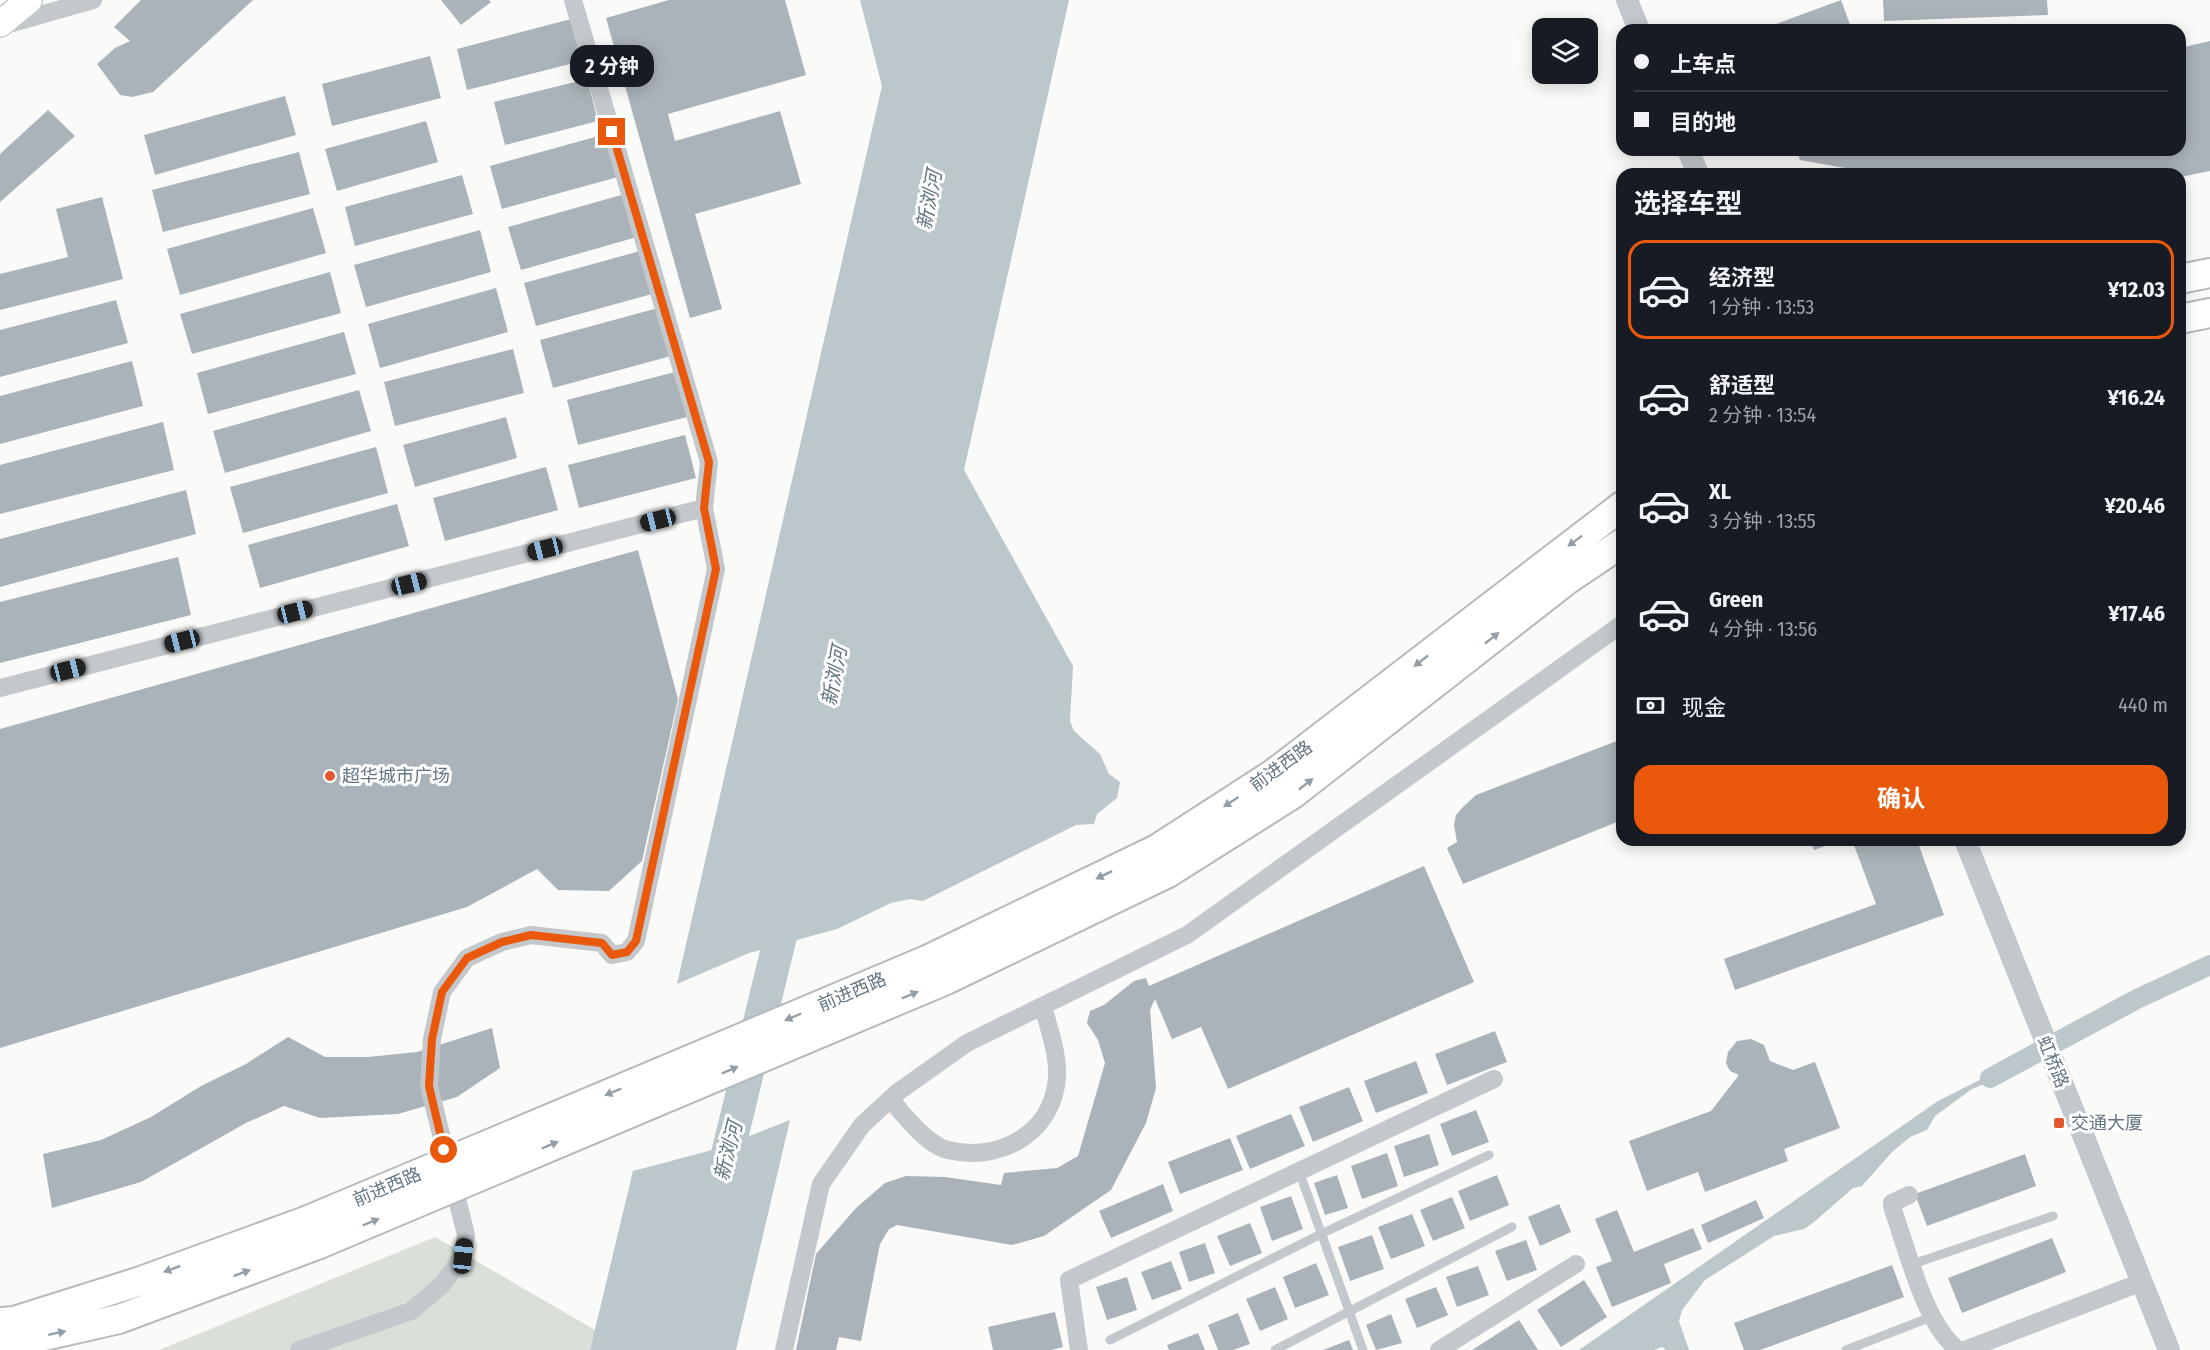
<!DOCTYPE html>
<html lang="zh">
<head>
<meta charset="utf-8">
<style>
	:root { --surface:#171b24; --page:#242831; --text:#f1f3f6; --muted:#9ea1a6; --line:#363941; --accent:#ea580c }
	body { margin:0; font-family:"Fira Sans Condensed","Noto Sans SC",sans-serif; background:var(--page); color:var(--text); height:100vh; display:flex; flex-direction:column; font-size:22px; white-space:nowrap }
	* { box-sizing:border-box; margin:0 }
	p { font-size:20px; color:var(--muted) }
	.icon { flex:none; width:33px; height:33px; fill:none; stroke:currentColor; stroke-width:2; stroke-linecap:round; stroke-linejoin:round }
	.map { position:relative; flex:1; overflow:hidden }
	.drawer { position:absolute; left:1616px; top:168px; width:570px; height:678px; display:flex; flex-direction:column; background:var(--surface); border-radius:18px; box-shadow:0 3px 15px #0003 }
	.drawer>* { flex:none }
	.top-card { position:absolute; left:1616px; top:24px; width:570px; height:132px; border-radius:18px; box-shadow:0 3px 15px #0003; display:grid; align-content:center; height:132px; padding:0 18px; background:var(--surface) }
	.buttons { position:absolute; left:1532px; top:18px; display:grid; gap:12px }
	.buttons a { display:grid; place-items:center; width:66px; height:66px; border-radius:12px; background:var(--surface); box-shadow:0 3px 15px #0003; font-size:30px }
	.end { position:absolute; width:27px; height:27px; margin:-14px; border:8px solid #ea580c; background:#fff; box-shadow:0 0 0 3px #fff }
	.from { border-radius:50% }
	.bubble { position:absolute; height:42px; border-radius:18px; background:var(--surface); box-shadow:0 3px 15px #0003; font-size:20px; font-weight:700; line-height:42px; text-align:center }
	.car { position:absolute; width:18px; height:36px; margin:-18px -9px; border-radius:8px; box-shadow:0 0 4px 2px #0007; background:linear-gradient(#222 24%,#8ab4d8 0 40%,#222 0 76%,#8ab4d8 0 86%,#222 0) }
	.top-card b { display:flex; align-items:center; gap:21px; height:57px; font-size:22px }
	.top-card b+b { border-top:2px solid var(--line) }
	.top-card i { width:15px; height:15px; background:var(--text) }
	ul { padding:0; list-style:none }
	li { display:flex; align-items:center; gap:18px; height:99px; margin:0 12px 9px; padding:0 6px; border:3px solid transparent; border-radius:18px }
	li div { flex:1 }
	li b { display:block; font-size:22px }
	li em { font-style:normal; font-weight:700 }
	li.active { border-color:var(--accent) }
	li>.icon { width:54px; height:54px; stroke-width:1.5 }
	h2 { padding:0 18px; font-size:27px; line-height:72px }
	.pay { display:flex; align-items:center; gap:15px; height:66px; padding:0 18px; font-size:22px }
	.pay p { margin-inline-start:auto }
	.action { display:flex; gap:12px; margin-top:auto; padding:12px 18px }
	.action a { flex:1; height:69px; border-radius:18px; background:var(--accent); color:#fff; font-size:24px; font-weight:700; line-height:69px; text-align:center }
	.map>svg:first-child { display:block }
	.green { fill:#dadfd7 }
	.water { fill:#bbc7cb }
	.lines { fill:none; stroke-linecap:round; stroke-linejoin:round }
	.canal { stroke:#bbc7cb; stroke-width:20 }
	.river { stroke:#bbc7cb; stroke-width:33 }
	.building { fill:#aab3b9 }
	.secondary-casing { stroke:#b3babf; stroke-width:28 }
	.primary-casing { stroke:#b5babe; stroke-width:32 }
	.service { stroke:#c3c8cc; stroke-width:9 }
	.minor { stroke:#c3c8cc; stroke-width:18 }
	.tertiary { stroke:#c3c8cc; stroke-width:22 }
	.secondary { stroke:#fff; stroke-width:26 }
	.primary { stroke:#fff; stroke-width:28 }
	.primary-bridge-casing { stroke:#b5babe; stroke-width:32; stroke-linecap:butt }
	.primary-bridge { stroke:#fff; stroke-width:28 }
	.oneway { fill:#939fa8 }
	.route { stroke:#ea580c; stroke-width:8 }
	.poi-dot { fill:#e4572e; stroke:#fff; stroke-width:2 }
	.labels { text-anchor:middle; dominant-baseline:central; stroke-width:6; stroke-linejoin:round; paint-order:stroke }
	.street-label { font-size:18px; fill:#657683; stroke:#fff }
	.poi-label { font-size:18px; fill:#657683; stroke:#fff; text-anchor:start }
	.water-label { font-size:20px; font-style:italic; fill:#60757c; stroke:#fff }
</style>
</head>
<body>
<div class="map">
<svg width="2210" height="1350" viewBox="0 0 2210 1350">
	<rect width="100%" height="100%" fill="#fafaf8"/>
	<path class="green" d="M435,1237L595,1330L590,1350H159Z"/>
	<path class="water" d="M860,0H1069L964,470L1073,666L1070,721L1074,731L1100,754L1109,774L1120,782L1117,798L1097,814L1094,824L1076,825L923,901L910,899L891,903L837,929L749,953L677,984L882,86Z
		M2011,1064L2014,1071L1972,1089L1946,1108L1935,1116L1927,1130L1910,1137L1892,1152L1862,1186L1853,1188L1814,1222L1804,1229L1774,1236L1705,1280L1682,1310L1679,1321L1689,1350H1666L1662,1347L1654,1350H1579L1938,1101Z
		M790,1120L736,1350H590L633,1171L716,1149Z"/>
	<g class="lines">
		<path class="canal" d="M1990,1078L2137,999L2210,965"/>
		<path class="river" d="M719,1189L789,901"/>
	</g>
	<path class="building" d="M141,0H253L153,92L132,97L120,95L97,64L115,48L130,41L114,27Z
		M441,0H489L491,2L461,25Z
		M669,0H785L806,75L668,114L675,141L780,111L801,184L695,214L722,309L690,318L606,18Z
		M1841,0L1852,30H1760Z
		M1883,0H2047L2048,15L1884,21Z
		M571,19L582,61L467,90L457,49Z
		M2210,41V171L2180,177V174H1878L1800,160L1796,150H2180V48Z
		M430,56L441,98L332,126L322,84Z
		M587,79L598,121L505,145L494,102Z
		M285,96L296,135L155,175L144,135Z
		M48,110L75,136L0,202V154Z
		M426,121L438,162L337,191L325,149Z
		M606,134L618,177L502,209L490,166Z
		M299,152L310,194L163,232L152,190Z
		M462,175L473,214L355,246L345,207Z
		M625,194L637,237L521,270L508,227Z
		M102,197L123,279L0,310V274L68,257L56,209Z
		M313,208L326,253L180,295L167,249Z
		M480,230L491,272L366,307L354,265Z
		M640,251L652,294L536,326L524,283Z
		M330,272L341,313L192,354L180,314Z
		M496,288L508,332L380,368L368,324Z
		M116,300L128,343L0,377V330Z
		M658,308L671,356L553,388L540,340Z
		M344,332L356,374L208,414L197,373Z
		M513,349L524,393L395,426L384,382Z
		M132,361L143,406L0,444V396Z
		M675,372L687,417L578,445L567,400Z
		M359,390L371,431L225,473L213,431Z
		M506,417L517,458L415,487L403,445Z
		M163,422L174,470L0,514V465Z
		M685,435L696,478L579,508L568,465Z
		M376,447L388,493L243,533L230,487Z
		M546,467L558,510L445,541L433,498Z
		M186,490L196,534L0,587V539Z
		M397,504L409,546L260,588L248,545Z
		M638,550L678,699L642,861L609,891L558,890L537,869L467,907L0,1048V729Z
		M178,557L191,615L0,663V602Z
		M1622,739V820L1463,884L1447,848L1457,842L1454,825L1456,815L1464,806L1476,795Z
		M1810,840H1842L1814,850Z
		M1852,840H1917L1944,915L1735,990L1724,959L1876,904Z
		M1424,866L1474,982L1228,1089L1201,1027L1172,1039L1155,999L1150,1010L1156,1088L1146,1123L1111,1190L1044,1236L1012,1245L897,1225L889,1229L880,1244L861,1341L839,1337L836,1350H796L816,1254L856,1208L885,1183L906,1176L945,1177L1001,1185L1004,1173L1057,1168L1078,1156L1105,1063L1098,1040L1087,1023L1090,1011L1104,1005L1134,981L1146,978L1149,986Z
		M492,1028L500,1068L457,1097L398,1114L320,1118L284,1106L246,1123L141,1182L52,1208L43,1154L101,1140L151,1117L201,1086L246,1064L288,1037L325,1057H368L417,1052Z
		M1495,1031L1507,1062L1447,1085L1435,1054Z
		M1751,1039L1764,1045L1770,1061L1793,1070L1815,1062L1840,1128L1784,1149L1788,1161L1705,1192L1698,1172L1647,1191L1629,1141L1711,1111L1739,1075L1730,1071L1726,1063L1728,1052L1737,1041Z
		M1416,1061L1428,1093L1376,1113L1364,1081Z
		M1349,1087L1363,1121L1313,1142L1299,1107Z
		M1476,1110L1489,1142L1452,1156L1440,1124Z
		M1291,1114L1305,1146L1250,1169L1236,1136Z
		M1429,1134L1439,1165L1404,1177L1394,1146Z
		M1230,1138L1243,1170L1180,1194L1168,1162Z
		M1387,1153L1398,1186L1362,1199L1351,1166Z
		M2025,1154L2036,1186L1927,1226L1915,1194Z
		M1337,1175L1348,1208L1325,1215L1314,1183Z
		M1497,1175L1509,1205L1470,1221L1458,1191Z
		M1163,1184L1173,1211L1111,1238L1099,1211Z
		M1291,1196L1303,1229L1272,1241L1260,1207Z
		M1452,1197L1465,1228L1433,1241L1420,1210Z
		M1756,1200L1764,1218L1708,1243L1701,1225Z
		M1559,1204L1571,1232L1540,1246L1528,1217Z
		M1617,1210L1634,1252L1693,1228L1702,1249L1664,1264L1671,1283L1612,1307L1596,1267L1612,1261L1595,1219Z
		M1412,1214L1425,1246L1391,1259L1378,1227Z
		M1250,1223L1262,1253L1230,1266L1217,1236Z
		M1372,1235L1384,1269L1350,1281L1338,1247Z
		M2052,1238L2066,1272L1962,1313L1948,1278Z
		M1526,1240L1537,1270L1507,1281L1495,1251Z
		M1205,1243L1215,1273L1189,1282L1179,1252Z
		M1171,1261L1182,1289L1152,1300L1141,1272Z
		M1316,1263L1329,1295L1295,1308L1283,1277Z
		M1892,1265L1904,1297L1760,1350H1744L1734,1323Z
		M1478,1266L1489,1295L1457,1307L1446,1277Z
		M1127,1277L1137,1310L1107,1320L1096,1287Z
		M1584,1280L1607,1317L1561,1347L1537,1310Z
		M1275,1287L1288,1319L1260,1331L1246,1299Z
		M1436,1287L1448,1315L1417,1328L1405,1299Z
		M1055,1312L1063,1347L1051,1350H993L988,1327Z
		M1238,1313L1250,1344L1233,1350H1218L1208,1325Z
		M1391,1314L1402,1343L1376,1350L1366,1325Z
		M1519,1320L1538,1350H1472Z
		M1198,1333L1205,1350H1169L1167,1345Z
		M1349,1340L1353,1350H1323Z"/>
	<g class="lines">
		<defs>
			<path id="secondary" d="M0,24L29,0"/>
			<path id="primary" d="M2180,279L2210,273
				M2180,319L2210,313
				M1157,849L1273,774L1622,506
				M1168,873L1293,794L1567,580L1622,543
				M0,1322L14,1321L138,1282L306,1221
				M0,1346L119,1319L317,1245"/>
		</defs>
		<use href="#secondary" class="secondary-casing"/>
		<use href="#primary" class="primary-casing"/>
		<path class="service" d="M1299,1171L1363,1350
			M1913,1264L2053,1216
			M1110,1340L1321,1234L1489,1155
			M1275,1350L1512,1227
			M1846,1350L1934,1316"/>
		<path class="minor" d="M573,0L709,462L704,508
			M5,25L93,0
			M0,688L704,508L716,569L636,941L627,952L612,955L602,943L531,935L502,942L467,958L442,992L432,1039L429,1086L466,1235L463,1255L442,1285L411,1311L299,1350
			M890,1099C903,1114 928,1146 948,1150C996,1162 1047,1137 1056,1086C1061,1060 1049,1030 1043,1006
			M1909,1195L1892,1203L1893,1210C1908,1251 1924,1323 1958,1350
			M784,1350L821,1184L862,1125L898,1092L967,1043L1187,935L1622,624
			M1079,1350L1069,1280L1494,1079
			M1439,1350L1576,1264
			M1965,1350L2142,1282"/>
		<path class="tertiary" d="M1627,0L1639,30
			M1688,150L1698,174
			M1965,840L2169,1350"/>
		<use href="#secondary" class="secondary"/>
		<use href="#primary" class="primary"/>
		<defs>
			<path id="primary-bridge" d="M306,1221L927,960L1157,849
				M317,1245L946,980L1168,873"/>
		</defs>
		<use href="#primary-bridge" class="primary-bridge-casing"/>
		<use href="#primary-bridge" class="primary-bridge"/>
	</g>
	<defs><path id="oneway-solid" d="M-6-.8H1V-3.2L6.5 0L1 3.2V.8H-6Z" transform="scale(1.5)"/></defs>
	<g class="oneway">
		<use href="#oneway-solid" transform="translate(1575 541) rotate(143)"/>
		<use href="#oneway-solid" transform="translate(1492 638) rotate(-38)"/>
		<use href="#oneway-solid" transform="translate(1421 661) rotate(142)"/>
		<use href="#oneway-solid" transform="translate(1306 784) rotate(-38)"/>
		<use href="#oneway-solid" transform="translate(1231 802) rotate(147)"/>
		<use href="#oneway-solid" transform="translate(1104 875) rotate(154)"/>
		<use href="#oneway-solid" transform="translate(910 995) rotate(-23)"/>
		<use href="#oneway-solid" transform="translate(793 1017) rotate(157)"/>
		<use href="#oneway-solid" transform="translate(730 1070) rotate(-23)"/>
		<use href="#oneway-solid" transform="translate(613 1092) rotate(157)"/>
		<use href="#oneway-solid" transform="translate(550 1145) rotate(-23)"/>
		<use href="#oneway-solid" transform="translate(371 1222) rotate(-23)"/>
		<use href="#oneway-solid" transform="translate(172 1269) rotate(160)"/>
		<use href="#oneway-solid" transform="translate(242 1273) rotate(-21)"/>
		<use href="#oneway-solid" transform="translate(57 1333) rotate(-12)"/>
	</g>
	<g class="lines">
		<path class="route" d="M444,1150L429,1086L432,1039L442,992L467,958L502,942L531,935L602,943L612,955L627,952L636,941L716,569L704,508L709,462L612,132"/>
	</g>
	<g class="poi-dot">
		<circle cx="330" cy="776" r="6"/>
		<rect x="2053" y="1117" width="12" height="12" rx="3"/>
	</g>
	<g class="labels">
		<g class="street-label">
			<text transform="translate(1281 766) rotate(-36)">前进西路</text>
			<text transform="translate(852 992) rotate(-23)">前进西路</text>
			<text transform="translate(2053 1062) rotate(68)">虹桥路</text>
			<text transform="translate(387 1187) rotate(-23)">前进西路</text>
		</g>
		<g class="poi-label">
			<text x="342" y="776">超华城市广场</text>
			<text x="2071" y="1123">交通大厦</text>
		</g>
		<g class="water-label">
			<text transform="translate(929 200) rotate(-79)">新浏河</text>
			<text transform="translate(834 676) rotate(-79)">新浏河</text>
			<text transform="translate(728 1151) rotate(-76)">新浏河</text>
		</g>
	</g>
</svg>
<div class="buttons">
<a><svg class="icon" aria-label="layers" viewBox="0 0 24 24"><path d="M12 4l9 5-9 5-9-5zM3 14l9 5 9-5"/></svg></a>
</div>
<i class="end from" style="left:444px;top:1150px"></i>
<i class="end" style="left:612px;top:132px"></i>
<div class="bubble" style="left:570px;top:45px;width:84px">2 分钟</div>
<i class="car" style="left:658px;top:520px;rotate:256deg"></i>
<i class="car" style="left:545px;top:549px;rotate:256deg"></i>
<i class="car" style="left:409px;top:584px;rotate:76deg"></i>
<i class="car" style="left:295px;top:612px;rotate:76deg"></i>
<i class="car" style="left:182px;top:641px;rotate:256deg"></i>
<i class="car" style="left:68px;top:670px;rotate:76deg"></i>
<i class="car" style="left:463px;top:1256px;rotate:6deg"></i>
<div class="top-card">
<b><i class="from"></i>上车点</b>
<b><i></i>目的地</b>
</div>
<section class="drawer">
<h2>选择车型</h2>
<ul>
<li class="active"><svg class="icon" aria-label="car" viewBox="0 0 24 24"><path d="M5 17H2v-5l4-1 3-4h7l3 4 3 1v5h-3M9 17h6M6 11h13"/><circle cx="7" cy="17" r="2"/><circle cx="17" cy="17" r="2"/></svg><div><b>经济型</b><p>1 分钟 · 13:53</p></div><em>¥12.03</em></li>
<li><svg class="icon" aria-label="car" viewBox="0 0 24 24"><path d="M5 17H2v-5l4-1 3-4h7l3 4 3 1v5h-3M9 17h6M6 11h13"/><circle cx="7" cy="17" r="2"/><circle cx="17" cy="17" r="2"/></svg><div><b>舒适型</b><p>2 分钟 · 13:54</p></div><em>¥16.24</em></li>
<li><svg class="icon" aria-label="car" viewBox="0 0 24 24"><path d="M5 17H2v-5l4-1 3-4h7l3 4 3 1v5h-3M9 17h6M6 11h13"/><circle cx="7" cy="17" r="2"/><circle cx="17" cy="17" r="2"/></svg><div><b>XL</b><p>3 分钟 · 13:55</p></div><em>¥20.46</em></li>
<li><svg class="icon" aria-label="car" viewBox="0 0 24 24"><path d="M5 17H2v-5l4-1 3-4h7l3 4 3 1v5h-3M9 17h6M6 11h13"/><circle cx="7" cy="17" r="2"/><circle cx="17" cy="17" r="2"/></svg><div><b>Green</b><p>4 分钟 · 13:56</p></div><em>¥17.46</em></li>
</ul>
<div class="pay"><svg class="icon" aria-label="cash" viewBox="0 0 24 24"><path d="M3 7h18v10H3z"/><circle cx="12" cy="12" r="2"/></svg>现金<p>440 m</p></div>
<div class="action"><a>确认</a></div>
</section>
</div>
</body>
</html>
